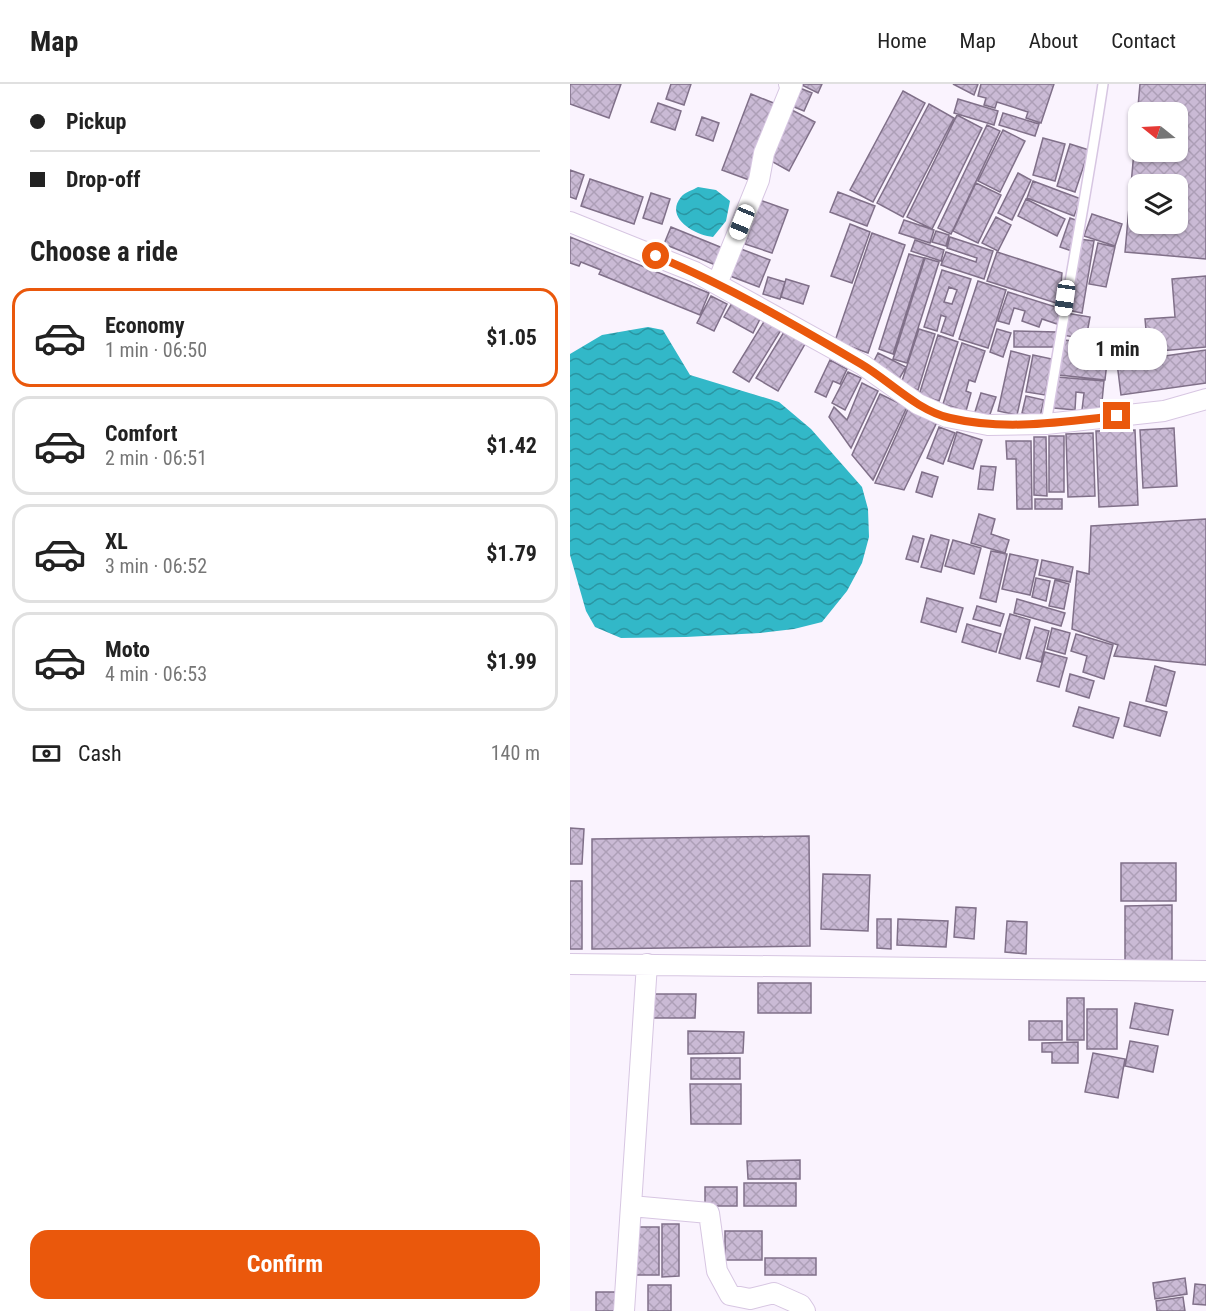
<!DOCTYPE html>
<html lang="en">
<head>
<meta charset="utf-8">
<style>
	:root { --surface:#fff; --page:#f2f2f2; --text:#222; --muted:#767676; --line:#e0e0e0; --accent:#ea580c }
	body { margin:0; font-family:"Roboto Condensed",sans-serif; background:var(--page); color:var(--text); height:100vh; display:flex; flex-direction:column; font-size:22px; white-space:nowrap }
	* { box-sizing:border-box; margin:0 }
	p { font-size:20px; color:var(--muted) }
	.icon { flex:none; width:33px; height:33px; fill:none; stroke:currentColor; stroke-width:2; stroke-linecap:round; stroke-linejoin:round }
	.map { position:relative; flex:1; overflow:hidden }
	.details { display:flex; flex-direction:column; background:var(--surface); width:570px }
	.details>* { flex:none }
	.hud { display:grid; align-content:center; height:132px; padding:0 30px; background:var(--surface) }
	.needle { width:39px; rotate:288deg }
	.fabs { position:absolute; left:558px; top:18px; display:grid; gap:12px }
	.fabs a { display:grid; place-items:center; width:60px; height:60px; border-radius:12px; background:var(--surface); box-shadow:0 2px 4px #0004; font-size:30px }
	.end { position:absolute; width:27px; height:27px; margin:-14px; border:8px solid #ea580c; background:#fff; box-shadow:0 0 0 3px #fff }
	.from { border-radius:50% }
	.bubble { position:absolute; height:42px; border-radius:18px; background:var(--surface); box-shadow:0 2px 4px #0004; font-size:20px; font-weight:700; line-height:42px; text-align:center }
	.car { position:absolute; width:18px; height:36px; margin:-18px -9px; border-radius:8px; box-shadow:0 0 4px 2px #0007; background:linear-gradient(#fff 24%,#345 0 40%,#fff 0 76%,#345 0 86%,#fff 0) }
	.hud b { display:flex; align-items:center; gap:21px; height:57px; font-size:22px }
	.hud b+b { border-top:2px solid var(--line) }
	.hud i { width:15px; height:15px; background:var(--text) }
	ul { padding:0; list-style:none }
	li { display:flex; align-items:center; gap:18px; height:99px; margin:0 12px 9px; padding:0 18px; border:3px solid var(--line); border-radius:18px }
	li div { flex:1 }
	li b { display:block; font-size:22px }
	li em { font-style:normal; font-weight:700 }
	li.on { border-color:var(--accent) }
	li>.icon { width:54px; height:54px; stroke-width:1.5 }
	h2 { padding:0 30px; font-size:27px; line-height:72px }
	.pay { display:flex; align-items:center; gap:15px; height:66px; padding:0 30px; font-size:22px }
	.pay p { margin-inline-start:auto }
	.action { display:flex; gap:12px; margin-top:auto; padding:12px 30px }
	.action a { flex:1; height:69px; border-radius:18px; background:var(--accent); color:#fff; font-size:24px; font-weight:700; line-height:69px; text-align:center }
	header { display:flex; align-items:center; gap:36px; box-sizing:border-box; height:84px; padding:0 30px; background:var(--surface); border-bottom:2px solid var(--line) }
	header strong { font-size:28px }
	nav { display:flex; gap:33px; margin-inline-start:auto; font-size:21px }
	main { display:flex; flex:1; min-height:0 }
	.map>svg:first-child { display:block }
	.water { fill:url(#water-waves) }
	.building { fill:url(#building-cross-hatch); stroke:#807089; stroke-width:1.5; fill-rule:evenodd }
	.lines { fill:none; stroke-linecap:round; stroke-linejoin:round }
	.lane-casing { stroke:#d7c6e2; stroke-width:12 }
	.street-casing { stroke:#d7c6e2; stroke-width:22 }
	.lane { stroke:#fff; stroke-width:9 }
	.street { stroke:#fff; stroke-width:20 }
	.route { stroke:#ea580c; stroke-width:8 }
</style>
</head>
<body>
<header>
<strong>Map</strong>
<nav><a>Home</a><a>Map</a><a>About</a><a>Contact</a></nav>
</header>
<main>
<section class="details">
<div class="hud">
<b><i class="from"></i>Pickup</b>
<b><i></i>Drop-off</b>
</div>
<h2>Choose a ride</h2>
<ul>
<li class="on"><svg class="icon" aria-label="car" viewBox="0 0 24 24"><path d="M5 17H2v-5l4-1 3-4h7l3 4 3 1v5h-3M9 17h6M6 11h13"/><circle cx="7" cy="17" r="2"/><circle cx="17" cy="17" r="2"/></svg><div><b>Economy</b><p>1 min · 06:50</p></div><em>$1.05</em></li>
<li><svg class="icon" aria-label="car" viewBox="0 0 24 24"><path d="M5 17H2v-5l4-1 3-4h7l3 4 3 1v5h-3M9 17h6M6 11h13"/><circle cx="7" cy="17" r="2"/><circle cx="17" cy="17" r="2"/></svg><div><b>Comfort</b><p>2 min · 06:51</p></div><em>$1.42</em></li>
<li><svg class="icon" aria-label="car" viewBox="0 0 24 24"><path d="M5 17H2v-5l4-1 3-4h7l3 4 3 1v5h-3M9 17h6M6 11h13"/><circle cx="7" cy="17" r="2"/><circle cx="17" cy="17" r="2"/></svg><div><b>XL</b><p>3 min · 06:52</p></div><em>$1.79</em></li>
<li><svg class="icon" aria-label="car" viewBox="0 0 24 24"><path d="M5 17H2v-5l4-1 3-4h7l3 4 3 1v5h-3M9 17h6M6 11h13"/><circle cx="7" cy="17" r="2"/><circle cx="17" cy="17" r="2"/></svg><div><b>Moto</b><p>4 min · 06:53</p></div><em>$1.99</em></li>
</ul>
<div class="pay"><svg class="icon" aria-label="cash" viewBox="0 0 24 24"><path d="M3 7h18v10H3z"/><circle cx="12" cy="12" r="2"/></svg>Cash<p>140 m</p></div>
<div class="action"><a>Confirm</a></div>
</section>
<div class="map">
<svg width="636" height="1227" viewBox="0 0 636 1227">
	<defs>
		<pattern id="water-waves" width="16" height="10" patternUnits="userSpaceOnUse" patternTransform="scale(1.5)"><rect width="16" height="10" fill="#32b8c8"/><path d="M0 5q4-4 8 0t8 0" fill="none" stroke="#2a95a2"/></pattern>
		<pattern id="building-cross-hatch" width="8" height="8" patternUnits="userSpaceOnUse" patternTransform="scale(1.5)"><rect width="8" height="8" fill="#cabad5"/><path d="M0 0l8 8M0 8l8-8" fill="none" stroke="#ad9fb7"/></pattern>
	</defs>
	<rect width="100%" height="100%" fill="#faf3fe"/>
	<path class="water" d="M128,103L146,106L160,117L156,137L143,153C125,151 94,134 111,113C115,108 123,106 128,103Z
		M78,243L93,246L120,291L209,318L241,345L292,403L298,425L299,453L292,479L277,507L252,538L224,545L190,549L116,553L51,554L25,543L16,527L0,471V270L32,251Z"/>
	<path class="building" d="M0,0H51L39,34L0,20Z
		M101,0H121L114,21L96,15Z
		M230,0H252L248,9Z
		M383,0H408L404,11Z
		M411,0H484L471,39L456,34L458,28L427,18L425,24L414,21L416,14L408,12Z
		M570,0H636V175L555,168ZM568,28H608V68H568ZM568,100H608V140H568Z
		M225,2L242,9L234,27L217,20Z
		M333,7L355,19L303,118L280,106Z
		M181,10L211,22L182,97L152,86Z
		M388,15L428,27L424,41L384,29Z
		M88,19L111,27L105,46L81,38Z
		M359,20L384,34L333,133L307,119Z
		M220,25L245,38L219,87L194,73Z
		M433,29L469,40L465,52L429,41Z
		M387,31L412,44L362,145L337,133Z
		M132,33L149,39L143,57L126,51Z
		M417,41L430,47L381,150L368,144Z
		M433,46L455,57L430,108L408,97Z
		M473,54L495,60L485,97L463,91Z
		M500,60L519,66L505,108L487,102Z
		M0,86L14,91L6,115L0,113Z
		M448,89L461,96L442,136L428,129Z
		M20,95L73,113L64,140L11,122Z
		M463,97L511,115L504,132L457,114Z
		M406,99L431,111L408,159L383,147Z
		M268,108L305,122L297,142L260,128Z
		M81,109L100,115L92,140L73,134Z
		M456,115L495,135L487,152L448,132Z
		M190,116L218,126L202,169L175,160Z
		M522,130L552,140L545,162L514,152Z
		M426,133L441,141L428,167L412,159Z
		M500,134L511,138L502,167L490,163Z
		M334,136L364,146L360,159L329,149Z
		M280,140L300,148L282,199L261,192Z
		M101,143L155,165L148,182L94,160Z
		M366,147L379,151L376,162L362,158Z
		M302,149L335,161L298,269L265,257Z
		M0,153L139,209L130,231L29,190L31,186L11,178L9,182L0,179Z
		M380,153L423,167L414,195L371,181L376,168L406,178L407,174L377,164Z
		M509,155L524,157L512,229L497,226Z
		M345,156L374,166L371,177L341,167Z
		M528,159L545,163L536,203L519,200Z
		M171,165L200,176L189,203L160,192Z
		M427,168L492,189L489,220L417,197Z
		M339,170L354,174L323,270L309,265Z
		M355,174L369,178L337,279L323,275Z
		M372,186L401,195L383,252L371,248L376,233L371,231L367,247L354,243ZM379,203L387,206L382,220L374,218Z
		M636,192V263L578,268L575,235L605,233L602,195Z
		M198,193L215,198L210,215L193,210Z
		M216,195L239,202L233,220L211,213Z
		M408,197L436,206L418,264L389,255Z
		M438,208L492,225L487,240L472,235L469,243L452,237L455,227L444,224L439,240L428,237Z
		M141,212L157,220L144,247L127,239Z
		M162,219L190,235L183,249L154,233Z
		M496,229L520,233L516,255L492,251Z
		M195,236L211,246L179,298L163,288Z
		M349,245L365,250L348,306L331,300Z
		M427,245L441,249L433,273L420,268Z
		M444,247L487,248V263H444Z
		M214,248L235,260L208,307L186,294Z
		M368,251L388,258L369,317L349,311Z
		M493,256L539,260L535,296L489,291Z
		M392,259L415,267L405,298L399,296L396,307L401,309L396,327L373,320Z
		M636,266V299L551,311L547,279Z
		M441,267L460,272L447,331L428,327Z
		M308,269L336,283L329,295L302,281Z
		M463,271L482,275L475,311L456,308Z
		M260,276L277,285L270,300L263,297L256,313L245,308Z
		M278,288L291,294L275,326L262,319Z
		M487,293L534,297L531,328L512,326L514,309L506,308L505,326L484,324Z
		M292,299L308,307L281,364L259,333L264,323L277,336Z
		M411,309L426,313L418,336L404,331Z
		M310,310L337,323L303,396L282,371Z
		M456,312L474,316L470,333L452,329Z
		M338,325L367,338L334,406L305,399Z
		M369,343L385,349L373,380L357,374Z
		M604,344L607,402L573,404L570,346Z
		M565,346L568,421L529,423L526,347Z
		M387,348L412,356L403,385L378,377Z
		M523,349L525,412L498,413L496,350Z
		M479,352H494V408H479Z
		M464,353H476L477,412L464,411Z
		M436,357H461L462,425H447L446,375H437Z
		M411,382L426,383L423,406L408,405Z
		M352,388L368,393L362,413L346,408Z
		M465,415H492V425H465Z
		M409,430L425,435L421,450L439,456L435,469L401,459Z
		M636,435V581L544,572L548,561L502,545L507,487L519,490L521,442Z
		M361,451L379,456L371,488L351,483Z
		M343,452L354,455L348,478L336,475Z
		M383,456L411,464L404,490L375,482Z
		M421,467L437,470L426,518L410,514Z
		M440,470L468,476L460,511L432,505Z
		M472,476L503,483L500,498L469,491Z
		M466,494L480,497L476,517L462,513Z
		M485,496L499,500L494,525L479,522Z
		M357,514L393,524L386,548L351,538Z
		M447,515L495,529L491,542L444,529Z
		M407,522L434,530L430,542L403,535Z
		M440,530L460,536L450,575L429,569Z
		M397,540L431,550L426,568L392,558Z
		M465,543L479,547L471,578L456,574Z
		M482,544L500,549L495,570L477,565Z
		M506,550L543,561L534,595L513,588L517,572L501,567Z
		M475,568L497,574L489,603L467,597Z
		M585,582L605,588L596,622L576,617Z
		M500,590L524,597L519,614L496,607Z
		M560,618L597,628L590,652L554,642Z
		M509,623L549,634L543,654L503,642Z
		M0,744L14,745L12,780H0Z
		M239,752L240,862L22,865V755Z
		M551,779H606V817H551Z
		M253,790L300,791L298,847L251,845Z
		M0,797H12V865H0Z
		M602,821V877H555V822Z
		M386,823L406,824L404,855L384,853Z
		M307,835H321V865L307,864Z
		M328,835L378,837L376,863L327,861Z
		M437,837L457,838L456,870L435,868Z
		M188,899H241V929H188Z
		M82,910H126L125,934H82Z
		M497,914H514V956H497Z
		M565,919L603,926L598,951L560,944Z
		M517,925H547V965H517Z
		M459,937H492V956H459Z
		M118,947L174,948L173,969L118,970Z
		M560,957L588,962L583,988L555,982Z
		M508,958V979H482V968H472V959Z
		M523,969L555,975L548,1014L515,1008Z
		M121,974H170V995H121Z
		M120,1000H171V1040H121Z
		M230,1076V1095H178L177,1077Z
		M174,1099H226V1122H174Z
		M135,1103H167V1122H135Z
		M92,1140H109V1192L92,1193Z
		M66,1143H89V1191H66Z
		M155,1147H192V1176H155Z
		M195,1174H246V1191H195Z
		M615,1194L617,1210L585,1215L583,1199Z
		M625,1200L636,1201V1221L623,1220Z
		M78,1201H101V1227H78Z
		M26,1208H46V1227H26Z
		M613,1213L615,1227H587L586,1217Z"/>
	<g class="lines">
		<defs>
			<path id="lane" d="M476,340C494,226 516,114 533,0"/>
			<path id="street" d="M0,138L125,188L293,281L348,320L377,333L418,341L476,340L594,327L636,315
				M147,200L189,96L194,69L222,1L219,0
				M0,880L636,887
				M61,1122L139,1129L147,1187L160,1211L180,1215L204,1209L231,1221L235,1227
				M54,1227L77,880"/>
		</defs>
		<use href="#lane" class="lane-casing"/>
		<use href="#street" class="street-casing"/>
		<use href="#lane" class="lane"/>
		<use href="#street" class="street"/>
	</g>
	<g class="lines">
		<path class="route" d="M86,172C156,201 225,241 291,280C320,297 346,326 380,334C435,347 491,338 547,332"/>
	</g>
</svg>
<div class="fabs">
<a><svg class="needle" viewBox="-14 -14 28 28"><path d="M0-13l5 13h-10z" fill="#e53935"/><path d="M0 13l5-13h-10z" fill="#767676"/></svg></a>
<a><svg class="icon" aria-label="layers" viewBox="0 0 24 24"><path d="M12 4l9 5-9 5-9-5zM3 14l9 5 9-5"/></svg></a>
</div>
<i class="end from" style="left:86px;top:172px"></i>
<i class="end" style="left:547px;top:332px"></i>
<div class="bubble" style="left:498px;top:244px;width:99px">1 min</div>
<i class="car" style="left:172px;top:138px;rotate:202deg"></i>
<i class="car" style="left:495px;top:214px;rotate:188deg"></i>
</div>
</main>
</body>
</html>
